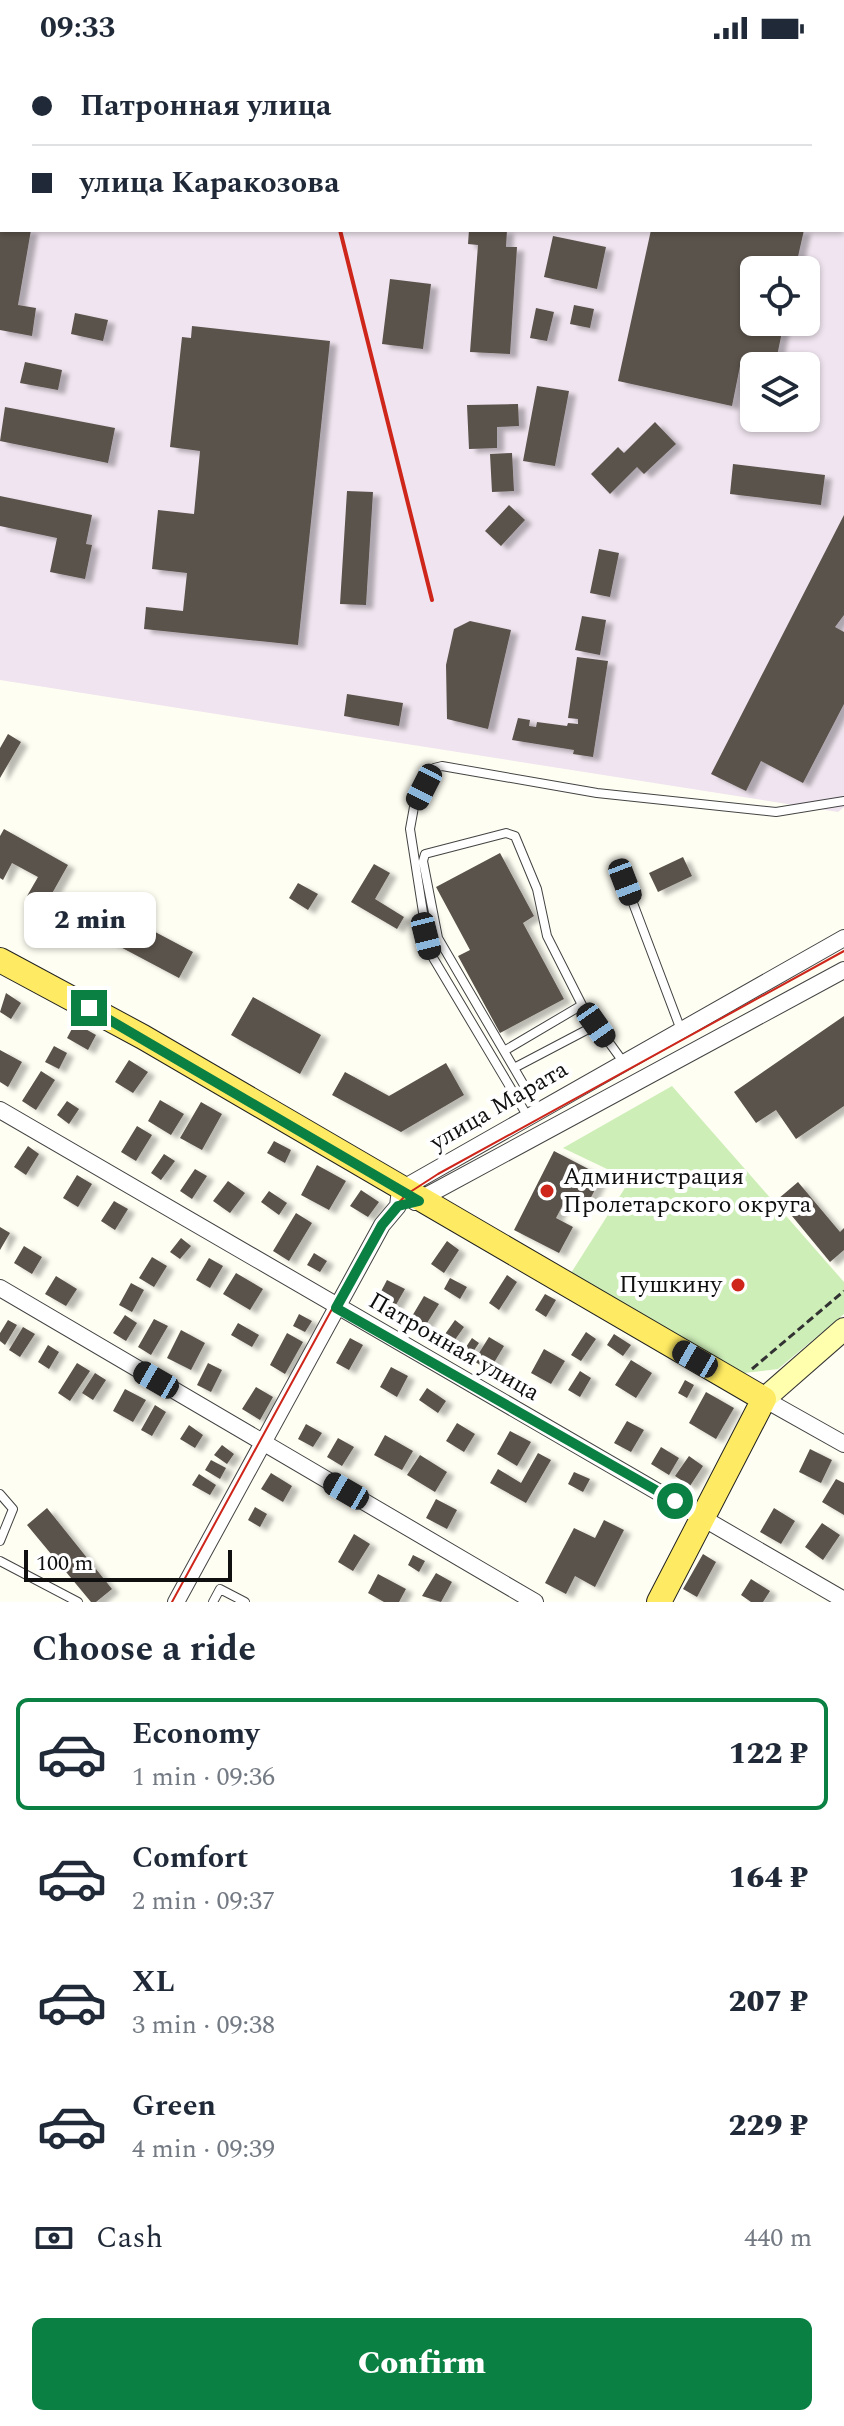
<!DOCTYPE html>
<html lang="en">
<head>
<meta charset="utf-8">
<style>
	:root { --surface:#fff; --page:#f6f6f7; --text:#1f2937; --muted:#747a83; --line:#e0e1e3; --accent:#0b8043 }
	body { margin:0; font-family:Spectral,serif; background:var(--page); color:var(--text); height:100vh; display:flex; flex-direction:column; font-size:30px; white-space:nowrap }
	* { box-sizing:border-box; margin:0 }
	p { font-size:26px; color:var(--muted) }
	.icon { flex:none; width:44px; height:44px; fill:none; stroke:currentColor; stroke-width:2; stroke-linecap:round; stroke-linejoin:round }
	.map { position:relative; height:1546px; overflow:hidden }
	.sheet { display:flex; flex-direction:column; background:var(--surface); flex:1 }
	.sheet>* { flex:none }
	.top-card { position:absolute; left:0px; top:0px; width:844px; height:176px; box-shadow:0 2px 6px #0004; display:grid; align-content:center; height:176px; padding:0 32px; background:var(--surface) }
	.fabs { position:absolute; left:740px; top:200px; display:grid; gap:16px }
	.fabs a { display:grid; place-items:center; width:80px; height:80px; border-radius:12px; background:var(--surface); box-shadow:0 2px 6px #0004; font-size:40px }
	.scale { position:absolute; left:24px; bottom:20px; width:208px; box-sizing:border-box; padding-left:8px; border:4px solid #101010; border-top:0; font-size:22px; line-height:28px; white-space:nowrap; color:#101010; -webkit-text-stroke:6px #fff; paint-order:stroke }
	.end { position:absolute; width:36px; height:36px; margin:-18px; border:10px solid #0b8043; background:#fff; box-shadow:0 0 0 4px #fff }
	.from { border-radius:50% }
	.bubble { position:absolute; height:56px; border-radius:12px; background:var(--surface); box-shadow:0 2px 6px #0004; font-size:26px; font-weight:800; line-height:56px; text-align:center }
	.car { position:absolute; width:24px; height:48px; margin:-24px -12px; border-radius:10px; box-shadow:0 0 6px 2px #0007; background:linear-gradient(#222 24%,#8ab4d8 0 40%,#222 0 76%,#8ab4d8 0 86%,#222 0) }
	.top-card b { display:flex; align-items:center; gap:28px; height:76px; font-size:30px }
	.top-card b+b { border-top:2px solid var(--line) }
	.top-card i { width:20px; height:20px; background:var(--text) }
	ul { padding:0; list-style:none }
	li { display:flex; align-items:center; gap:24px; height:112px; margin:0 16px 12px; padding:0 16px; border:4px solid transparent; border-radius:12px }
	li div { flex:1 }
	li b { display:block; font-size:30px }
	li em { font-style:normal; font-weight:800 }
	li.selected { border-color:var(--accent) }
	li>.icon { width:72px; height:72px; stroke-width:1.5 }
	h2 { padding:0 32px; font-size:36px; line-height:96px }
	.pay { display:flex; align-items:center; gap:20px; height:88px; padding:0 32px; font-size:30px }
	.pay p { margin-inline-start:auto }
	.cta { display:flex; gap:16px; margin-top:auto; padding:16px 32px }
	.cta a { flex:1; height:92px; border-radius:12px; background:var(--accent); color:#fff; font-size:32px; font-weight:800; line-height:92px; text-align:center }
	.status { display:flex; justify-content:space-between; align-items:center; height:56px; padding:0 40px; background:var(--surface); direction:ltr }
	.status svg { height:22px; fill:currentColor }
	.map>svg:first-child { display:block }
	.industrial { fill:#efe4ef; fill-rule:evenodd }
	.green { fill:#ceeeb8 }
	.building { fill:#5a524b; filter:url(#shadow) }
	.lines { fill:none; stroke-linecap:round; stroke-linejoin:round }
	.service-casing { stroke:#434343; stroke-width:10 }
	.minor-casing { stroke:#434343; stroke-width:18 }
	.secondary-casing { stroke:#323232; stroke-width:24 }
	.primary-casing { stroke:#212121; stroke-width:26 }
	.path { stroke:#323232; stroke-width:3; stroke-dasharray:8 4; stroke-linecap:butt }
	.service { stroke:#fff; stroke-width:8 }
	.minor { stroke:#fff; stroke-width:16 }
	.secondary { stroke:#ffffae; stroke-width:22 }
	.primary { stroke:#ffeb63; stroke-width:24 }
	.tram { stroke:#ce261a; stroke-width:2 }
	.rail { stroke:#ce261a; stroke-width:4 }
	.route { stroke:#0b8043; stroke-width:10 }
	.poi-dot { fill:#ce261a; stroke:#fff; stroke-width:3 }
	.labels { text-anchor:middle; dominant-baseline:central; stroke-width:8; stroke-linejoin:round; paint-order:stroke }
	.street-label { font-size:24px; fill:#101010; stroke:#fff }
	.poi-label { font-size:24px; fill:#101010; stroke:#fff; text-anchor:start }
</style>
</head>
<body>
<div class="status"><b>09:33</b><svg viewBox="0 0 49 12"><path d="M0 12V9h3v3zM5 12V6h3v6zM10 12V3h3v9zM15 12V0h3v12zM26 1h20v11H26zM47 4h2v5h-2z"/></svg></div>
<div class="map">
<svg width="844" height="1546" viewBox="0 0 844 1546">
	<defs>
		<filter id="shadow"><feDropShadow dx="7" dy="4" stdDeviation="2" flood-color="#0004"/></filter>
	</defs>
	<rect width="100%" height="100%" fill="#fffef3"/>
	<path class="industrial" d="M0,0H844V751L838,756L0,624ZM2,2H842V174H2ZM754,214H806V266H754ZM754,310H806V362H754Z"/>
	<path class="green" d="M672,1030L844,1226V1258L778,1313L744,1317L571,1217L630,1124L563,1092Z"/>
	<path class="building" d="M0,174H31L18,249L36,252L32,280L0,274Z
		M469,174H507L506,191H517L510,298L470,296L478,189L468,188Z
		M651,174H804L795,214H754V266H784L775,310L754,313L740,310L732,350L618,325Z
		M553,180L606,191L597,233L544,221Z
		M390,223L431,228L423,293L382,288Z
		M574,249L594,253L590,272L570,268Z
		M536,252L554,256L547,285L530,282Z
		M75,257L108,264L103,285L71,278Z
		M192,270L330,285L298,589L144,573L146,551L183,555L187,517L152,513L158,454L194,458L200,395L170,391L182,281L191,282Z
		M25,306L62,314L58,334L20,327Z
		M537,330L569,335L555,410L523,405Z
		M518,348L519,370L497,371V392L469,393L467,349Z
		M5,351L115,372L108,407L0,385Z
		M655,366L676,388L644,418L637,411L610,438L591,418L618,391L624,397Z
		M512,397L514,435L492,436L490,398Z
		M733,408L825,419L821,449L730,438Z
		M347,435L373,436L366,549L340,548Z
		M0,440L92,459L86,488L92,489L85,523L50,516L57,482L0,470Z
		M509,449L525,464L501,490L485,475Z
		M844,459V559L835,571L844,576V648L803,727L761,705L746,735L711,718Z
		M599,493L619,497L610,541L590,537Z
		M582,560L606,564L600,599L575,594Z
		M470,565L511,574L488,673L447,663L446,609L454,573Z
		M577,601L608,605L593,701L573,698L574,694L512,684L518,662L530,664L529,670L536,671L537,666L567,670L568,667L578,668V663L568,662Z
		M347,638L403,647L399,670L344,660Z
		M8,678L21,686L0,722V692Z
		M4,773L68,809L45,850L27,840L38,821L12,807L3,824L0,822V780Z
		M500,797L534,860L523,867L564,943L500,977L458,900L470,894L436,831Z
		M683,801L692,820L658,836L649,817Z
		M374,808L390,817L375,843L404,861L397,873L351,846Z
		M298,827L318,838L308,854L289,842Z
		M108,851L193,896L179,922L94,877Z
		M6,937L21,947L11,963L0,956Z
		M253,941L321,979L300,1018L231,979Z
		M844,960V1050L796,1083L776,1054L756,1067L734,1036Z
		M75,967L96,979L88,994L67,982Z
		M54,990L67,997L59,1013L45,1006Z
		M0,994L22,1006L8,1031L0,1026Z
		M129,1004L148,1016L133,1037L115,1026Z
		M446,1007L464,1039L401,1076L332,1039L345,1016L389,1040Z
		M41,1015L55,1024L36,1054L22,1045Z
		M160,1044L184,1058L171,1079L148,1065Z
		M67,1045L79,1053L69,1068L57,1059Z
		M201,1046L222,1058L202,1094L180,1082Z
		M137,1070L152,1079L136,1105L121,1096Z
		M274,1085L291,1094L285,1107L267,1097Z
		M28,1090L39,1098L26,1119L14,1111Z
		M554,1095L602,1120L587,1149L568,1139L556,1162L573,1171L559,1197L514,1174Z
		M164,1098L175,1105L161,1124L151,1117Z
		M317,1109L346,1125L329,1154L301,1139Z
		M195,1113L207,1120L192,1143L180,1135Z
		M77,1119L92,1128L78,1151L63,1142Z
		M228,1125L245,1137L230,1157L213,1145Z
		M798,1126L840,1176L844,1172V1194L830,1206L778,1143Z
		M361,1134L379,1146L368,1161L350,1150Z
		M269,1135L287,1147L279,1159L261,1146Z
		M114,1145L128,1153L115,1174L101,1165Z
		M296,1157L312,1167L289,1205L273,1195Z
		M0,1171L10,1177L0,1194Z
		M181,1182L191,1190L180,1203L170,1196Z
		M447,1185L459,1194L444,1217L431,1208Z
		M24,1190L42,1201L32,1218L14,1207Z
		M314,1197L327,1205L320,1216L307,1209Z
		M152,1201L167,1210L154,1231L139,1222Z
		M209,1202L223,1210L210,1232L196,1224Z
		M236,1217L263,1233L250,1254L223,1238Z
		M507,1219L517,1226L499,1254L489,1247Z
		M56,1220L77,1233L66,1250L45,1238Z
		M450,1222L467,1231L460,1243L444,1233Z
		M387,1224L405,1233L393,1254L376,1245Z
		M131,1227L144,1234L132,1256L119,1249Z
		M545,1238L556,1244L546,1261L535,1254Z
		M424,1240L439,1248L422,1275L408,1267Z
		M299,1258L312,1265L305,1276L293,1270Z
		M125,1259L137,1267L126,1285L113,1277Z
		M154,1263L168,1270L151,1299L138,1291Z
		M8,1264L17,1269L5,1289L0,1285V1277Z
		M455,1264L464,1271L452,1288L443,1281Z
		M238,1267L259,1279L252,1291L231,1279Z
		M23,1271L35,1278L20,1301L9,1294Z
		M181,1274L205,1287L191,1314L167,1302Z
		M586,1276L596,1283L581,1305L571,1299Z
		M287,1277L303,1286L285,1318L270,1309Z
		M614,1278L631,1289L623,1300L607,1289Z
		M489,1281L504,1290L489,1315L474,1305Z
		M350,1282L363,1289L349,1314L336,1307Z
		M472,1282L479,1287L471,1299L464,1294Z
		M48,1289L59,1296L49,1313L38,1306Z
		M544,1293L565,1305L551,1328L531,1317Z
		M631,1304L652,1317L636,1342L615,1329Z
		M77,1307L90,1315L70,1345L58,1337Z
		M208,1307L222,1314L211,1336L197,1329Z
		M391,1311L408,1320L397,1341L380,1331Z
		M580,1315L591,1322L580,1341L568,1334Z
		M95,1317L106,1324L93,1344L82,1337Z
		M685,1324L694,1329L687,1342L678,1337Z
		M256,1331L273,1341L260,1364L242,1353Z
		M427,1332L446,1345L438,1357L419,1344Z
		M125,1333L146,1344L133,1366L113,1355Z
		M706,1336L734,1352L716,1383L689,1367Z
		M155,1349L166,1356L152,1380L141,1374Z
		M627,1365L644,1374L631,1396L614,1387Z
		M457,1367L475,1378L464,1396L446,1385Z
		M306,1368L322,1377L313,1391L298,1383Z
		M189,1369L203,1379L195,1392L180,1383Z
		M510,1375L531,1386L517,1410L497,1398Z
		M385,1379L413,1395L402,1414L374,1399Z
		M338,1382L354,1391L342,1410L327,1401Z
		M222,1389L234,1398L227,1408L214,1399Z
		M661,1391L679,1402L669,1419L651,1408Z
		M810,1393L832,1404L821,1427L799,1416Z
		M538,1397L551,1404L526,1447L490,1427L498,1413L521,1427Z
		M420,1399L447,1416L435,1436L407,1419Z
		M689,1400L703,1410L690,1430L675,1420Z
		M211,1404L226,1412L220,1423L205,1414Z
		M574,1416L590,1423L583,1436L568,1428Z
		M271,1417L292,1430L283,1446L261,1433Z
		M199,1418L216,1429L210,1439L192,1429Z
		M836,1423L844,1427V1459L822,1446Z
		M436,1443L457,1454L447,1473L426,1462Z
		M255,1451L267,1458L260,1471L248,1464Z
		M47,1452L112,1533L96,1546H91L27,1469Z
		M774,1452L795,1465L781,1488L760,1476Z
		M604,1464L624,1474L595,1531L575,1520L566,1538L545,1527L574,1472L595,1482Z
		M822,1467L840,1479L823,1504L805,1491Z
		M354,1478L370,1488L353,1515L338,1506Z
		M703,1498L716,1506L697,1541L683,1533Z
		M413,1499L425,1505L419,1516L408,1509Z
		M436,1517L452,1526L441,1546L422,1540Z
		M378,1518L406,1533L399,1546H384L368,1537Z
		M751,1523L770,1535L763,1546H751L741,1539Z"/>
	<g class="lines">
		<defs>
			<path id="service" d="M625,826L681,974
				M504,995L582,949
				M514,1012L596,969
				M539,1055L438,882L423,805L425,798L506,777L515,780L537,833L547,880L582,949L624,1007
				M528,1061L429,895L410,773L414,751L434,712L442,710L597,737L776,756L844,745
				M0,1438L13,1453L0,1485
				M0,1505L78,1546
				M213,1546L220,1533L245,1546"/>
			<path id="minor" d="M0,1054L844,1544
				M415,1146L844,914
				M0,1232L535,1546
				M764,1343L844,1388
				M176,1546L382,1169L398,1150L400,1134L844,882"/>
			<path id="secondary" d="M764,1343L844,1273"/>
			<path id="primary" d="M0,904L143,981L764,1343L659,1546"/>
		</defs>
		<use href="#service" class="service-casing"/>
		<use href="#minor" class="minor-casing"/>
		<use href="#secondary" class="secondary-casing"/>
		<use href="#primary" class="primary-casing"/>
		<path class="path" d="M752,1313L844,1235"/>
		<use href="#service" class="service"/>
		<use href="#minor" class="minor"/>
		<use href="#secondary" class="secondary"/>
		<use href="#primary" class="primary"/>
		<path class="tram" d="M172,1546L379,1167L407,1138L438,1118L844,895"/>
		<path class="rail" d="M293,0L294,2
			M340,174L432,544"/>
	</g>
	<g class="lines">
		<path class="route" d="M89,952L419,1145L398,1150L382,1169L336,1252L675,1445"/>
	</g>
	<g class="poi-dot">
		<circle cx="547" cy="1135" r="8"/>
		<circle cx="738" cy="1229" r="8"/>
	</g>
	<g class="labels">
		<g class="street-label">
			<text transform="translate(499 1050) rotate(-30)">улица Марата</text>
			<text transform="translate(454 1291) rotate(30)">Патронная улица</text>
		</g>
		<g class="poi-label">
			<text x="563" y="1121">Администрация<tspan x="563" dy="28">Пролетарского округа</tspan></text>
			<text x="722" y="1229" text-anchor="end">Пушкину</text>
		</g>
	</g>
</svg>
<div class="fabs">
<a><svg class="icon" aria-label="locate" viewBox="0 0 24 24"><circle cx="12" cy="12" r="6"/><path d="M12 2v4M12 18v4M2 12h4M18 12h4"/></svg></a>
<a><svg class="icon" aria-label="layers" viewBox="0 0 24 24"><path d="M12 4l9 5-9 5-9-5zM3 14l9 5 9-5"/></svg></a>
</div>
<div class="scale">100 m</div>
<i class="end from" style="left:675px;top:1445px"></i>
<i class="end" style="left:89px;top:952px"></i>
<div class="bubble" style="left:24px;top:836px;width:132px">2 min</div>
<i class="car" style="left:424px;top:731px;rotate:207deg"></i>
<i class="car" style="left:625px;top:826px;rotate:159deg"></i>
<i class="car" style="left:426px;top:880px;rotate:166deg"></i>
<i class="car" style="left:596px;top:969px;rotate:145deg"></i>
<i class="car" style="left:695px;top:1303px;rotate:300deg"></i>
<i class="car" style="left:156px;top:1324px;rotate:300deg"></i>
<i class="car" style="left:346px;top:1435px;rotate:300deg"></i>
<div class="top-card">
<b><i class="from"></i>Патронная улица</b>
<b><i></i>улица Каракозова</b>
</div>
</div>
<section class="sheet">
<h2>Choose a ride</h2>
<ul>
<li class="selected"><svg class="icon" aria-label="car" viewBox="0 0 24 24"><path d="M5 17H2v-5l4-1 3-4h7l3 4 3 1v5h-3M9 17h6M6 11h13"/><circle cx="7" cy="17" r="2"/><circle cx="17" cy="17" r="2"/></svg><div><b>Economy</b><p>1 min · 09:36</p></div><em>122 ₽</em></li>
<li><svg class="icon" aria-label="car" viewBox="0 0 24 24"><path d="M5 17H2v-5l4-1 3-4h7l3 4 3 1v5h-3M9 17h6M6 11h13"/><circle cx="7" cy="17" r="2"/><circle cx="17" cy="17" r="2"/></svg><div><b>Comfort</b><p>2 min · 09:37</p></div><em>164 ₽</em></li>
<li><svg class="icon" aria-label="car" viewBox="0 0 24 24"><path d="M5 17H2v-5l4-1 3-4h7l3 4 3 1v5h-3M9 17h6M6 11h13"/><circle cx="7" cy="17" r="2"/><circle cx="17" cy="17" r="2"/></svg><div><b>XL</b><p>3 min · 09:38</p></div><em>207 ₽</em></li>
<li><svg class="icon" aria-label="car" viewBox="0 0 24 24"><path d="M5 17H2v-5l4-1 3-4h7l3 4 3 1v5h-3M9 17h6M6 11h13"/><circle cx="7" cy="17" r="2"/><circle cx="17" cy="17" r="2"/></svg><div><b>Green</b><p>4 min · 09:39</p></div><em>229 ₽</em></li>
</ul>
<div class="pay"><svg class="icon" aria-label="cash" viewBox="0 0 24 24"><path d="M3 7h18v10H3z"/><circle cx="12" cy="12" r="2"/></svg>Cash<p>440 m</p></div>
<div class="cta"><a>Confirm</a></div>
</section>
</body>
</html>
